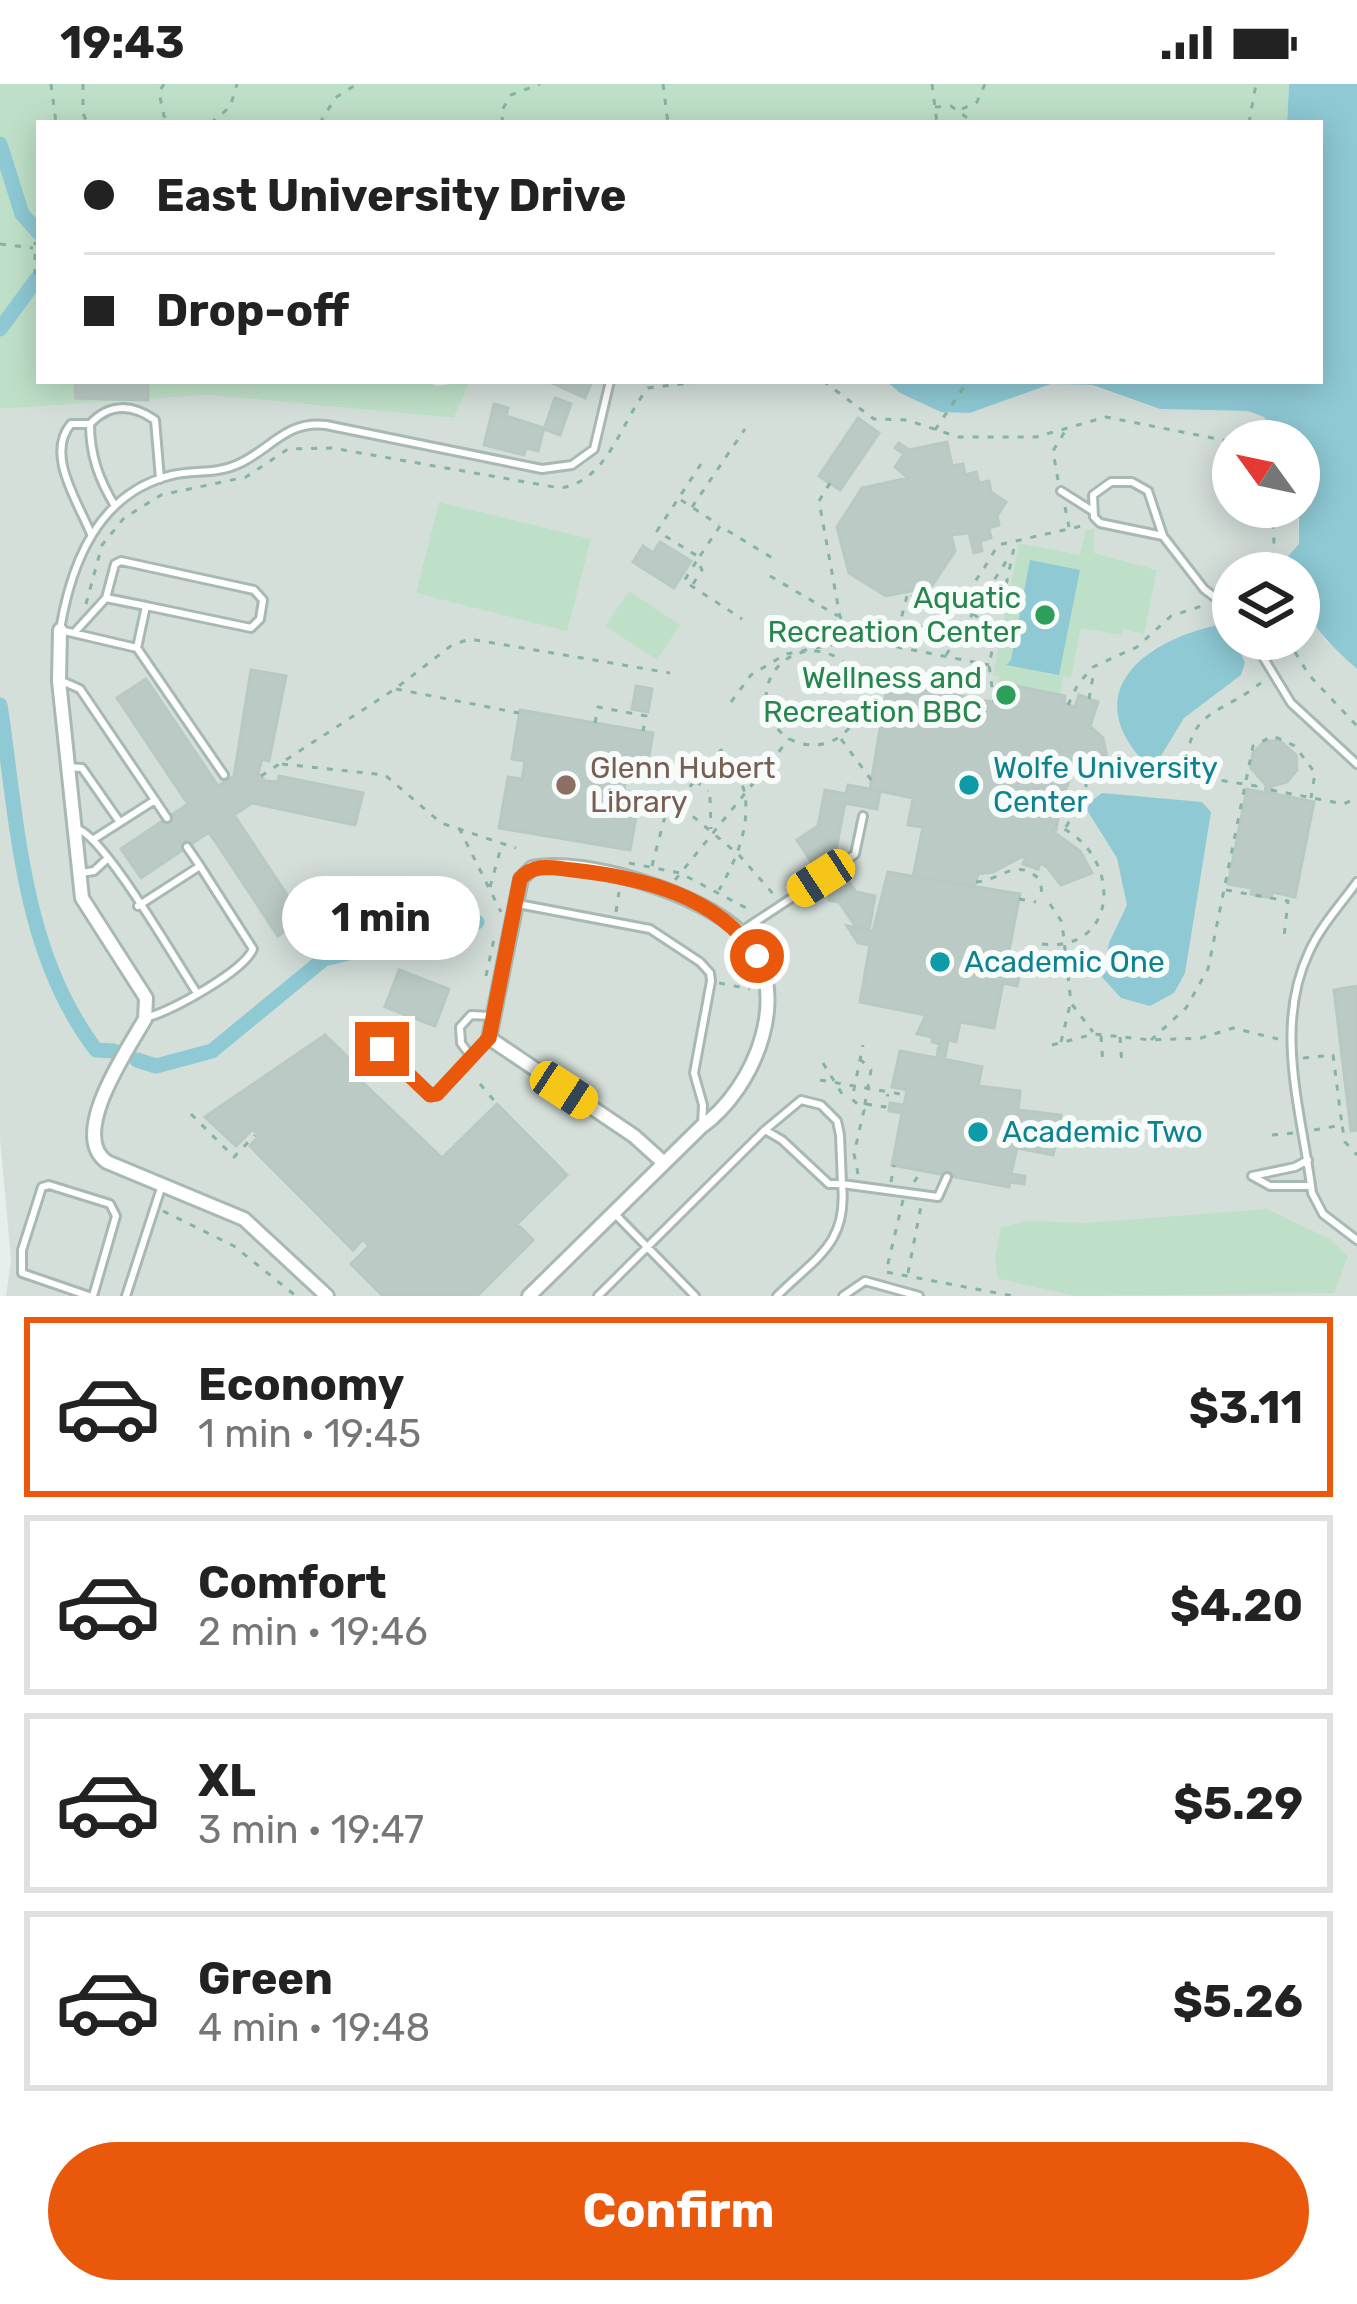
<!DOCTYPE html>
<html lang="en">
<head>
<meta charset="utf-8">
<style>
	:root { --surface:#fff; --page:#f6f6f6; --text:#222; --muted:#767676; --line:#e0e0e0; --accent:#ea580c }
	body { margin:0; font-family:Rubik,sans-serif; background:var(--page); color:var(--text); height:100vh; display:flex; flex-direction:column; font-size:45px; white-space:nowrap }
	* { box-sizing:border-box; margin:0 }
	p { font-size:39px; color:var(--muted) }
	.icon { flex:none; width:66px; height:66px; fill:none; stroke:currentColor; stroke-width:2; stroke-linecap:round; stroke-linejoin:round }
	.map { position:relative; height:1212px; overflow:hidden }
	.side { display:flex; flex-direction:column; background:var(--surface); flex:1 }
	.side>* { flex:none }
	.top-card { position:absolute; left:36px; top:36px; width:1287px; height:264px; border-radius:0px; box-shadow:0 6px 30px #0003; display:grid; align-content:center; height:264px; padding:0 48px; background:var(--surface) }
	.needle { width:78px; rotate:303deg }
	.controls { position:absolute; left:1212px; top:336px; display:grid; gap:24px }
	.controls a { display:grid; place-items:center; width:108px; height:108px; border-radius:50%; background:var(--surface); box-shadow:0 6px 30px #0003; font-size:60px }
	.end { position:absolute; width:54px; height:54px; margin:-27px; border:15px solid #ea580c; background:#fff; box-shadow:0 0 0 6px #fff }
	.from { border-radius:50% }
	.bubble { position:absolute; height:84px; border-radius:42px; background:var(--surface); box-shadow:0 6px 30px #0003; font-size:39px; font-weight:700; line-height:84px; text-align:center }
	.car { position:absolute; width:36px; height:72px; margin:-36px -18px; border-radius:15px; box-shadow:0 0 9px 3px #0007; background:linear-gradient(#f5c518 24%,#345 0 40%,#f5c518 0 76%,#345 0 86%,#f5c518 0) }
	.top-card b { display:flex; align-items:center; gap:42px; height:114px; font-size:45px }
	.top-card b+b { border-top:3px solid var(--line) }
	.top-card i { width:30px; height:30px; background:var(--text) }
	ul { padding:21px 0 0; list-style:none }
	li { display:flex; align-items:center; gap:36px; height:180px; margin:0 24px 18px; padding:0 24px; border:6px solid var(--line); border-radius:0px }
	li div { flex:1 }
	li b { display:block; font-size:45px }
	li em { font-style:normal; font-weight:700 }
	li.on { border-color:var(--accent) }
	li>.icon { width:108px; height:108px; stroke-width:1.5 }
	.primary-button { display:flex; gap:24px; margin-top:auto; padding:24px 48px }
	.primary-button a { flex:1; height:138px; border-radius:72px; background:var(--accent); color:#fff; font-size:48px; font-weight:700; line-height:138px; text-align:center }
	.status { display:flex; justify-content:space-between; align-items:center; height:84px; padding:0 60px; background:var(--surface); direction:ltr }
	.status svg { height:33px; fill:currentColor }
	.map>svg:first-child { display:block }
	.built { fill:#d4dfda }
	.green { fill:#bfe0c8 }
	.water { fill:#8ec9d4 }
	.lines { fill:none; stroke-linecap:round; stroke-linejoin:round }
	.canal { stroke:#8ec9d4; stroke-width:15 }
	.building { fill:#bbcac4; stroke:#b8c9c2; stroke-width:3 }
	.lane-casing { stroke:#a8b8b2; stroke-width:12 }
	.street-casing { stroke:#a8b8b2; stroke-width:18 }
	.path { stroke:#86b3a5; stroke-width:3; stroke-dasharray:6 9; stroke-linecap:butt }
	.lane { stroke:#fff; stroke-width:6 }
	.street { stroke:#fff; stroke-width:12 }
	.route { stroke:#ea580c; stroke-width:15 }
	.leisure-dot { fill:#2e9e5b; stroke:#f7fbf9; stroke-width:4.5 }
	.education-dot { fill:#8d6e63; stroke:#f7fbf9; stroke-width:4.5 }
	.culture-dot { fill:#0f9aa8; stroke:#f7fbf9; stroke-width:4.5 }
	.labels { text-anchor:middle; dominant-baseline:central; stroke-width:12; stroke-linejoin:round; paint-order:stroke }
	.leisure-label { font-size:30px; fill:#27864d; stroke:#f7fbf9; text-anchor:end }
	.education-label { font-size:30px; fill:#785e54; stroke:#f7fbf9; text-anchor:start }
	.culture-label { font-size:30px; fill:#0d838f; stroke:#f7fbf9; text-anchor:start }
</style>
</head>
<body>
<div class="status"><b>19:43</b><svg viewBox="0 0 49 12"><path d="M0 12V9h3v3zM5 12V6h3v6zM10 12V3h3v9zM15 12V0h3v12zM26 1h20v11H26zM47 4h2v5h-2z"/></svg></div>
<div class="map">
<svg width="1357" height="1212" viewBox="0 0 1357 1212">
	<rect width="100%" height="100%" fill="#e6efeb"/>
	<path class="built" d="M470,297H886L900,309L970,329L1051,300L1090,301L1160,325L1248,327L1264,333L1278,357H1233V423H1298L1299,460L1288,472L1287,489H1233V555H1299V511L1324,555L1357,585V1212H6L11,1176L0,1055V325L208,311L454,334Z"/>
	<path class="green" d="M0,0H1289L1287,39H39V297H423L437,302L470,297L454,334L208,311L0,325Z
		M439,418L591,455L567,547L416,509Z
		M1094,445V469L1157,486L1144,550L1123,545L1121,551L1081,544L1071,594L1063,593L1060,611L998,599L999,593L993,591L1019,459L1080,471L1086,446Z
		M629,507L680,541L657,576L605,542Z
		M1267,1125L1330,1155L1348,1173L1334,1209L1076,1212L998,1195L995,1173L1001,1143L1028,1137L1085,1139Z"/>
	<path class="water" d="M1289,0H1357V585C1326,557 1299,533 1299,489H1287L1288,472L1299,460V357H1278L1264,333L1248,327L1160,325L1092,301L1051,300L970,329L941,328L900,309L886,297H1320V39H1287Z
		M1030,476L1080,486L1059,591L1006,581L1011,576Z
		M1219,541L1231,546L1245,579L1241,591L1184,634L1159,675L1155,678L1143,677C1078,606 1148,555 1219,541Z
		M1102,709L1202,718L1211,728L1185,889L1174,909L1150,922L1121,914L1102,893L1109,859L1127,821L1117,774L1087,726L1090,718Z"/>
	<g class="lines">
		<path class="canal" d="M0,60L22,130L39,149
			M0,245L39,192
			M0,621C18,739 21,867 96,966L114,967
			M137,976L156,982L212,967L324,875L477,838"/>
	</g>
	<path class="building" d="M75,297H148V316L76,314Z
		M548,297H592L585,314Z
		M555,314L571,320L560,351L544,345Z
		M494,320L508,324L506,332L544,344L538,367L526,364L524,371L484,361Z
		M858,334L879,349L840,406L819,392Z
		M947,358L952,382L963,380L965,391L976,388L979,399L989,397L991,408L1006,418L997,432L999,441L989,444L991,454L980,457L982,467L974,469L969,449L951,451L955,467L931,503L886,512L849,489L837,443L862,404L908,394L895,383L904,370L895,364L899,359L909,366Z
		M660,458L691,477L674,504L633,478L643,462L653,469Z
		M251,586L286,592L269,677L262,675L258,689L265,697L278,698L279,692L363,709L355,741L252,719L234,731L303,835L278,852L209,748L141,794L121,765L188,720L117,614L146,595L218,702L234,692Z
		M888,598L997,619L1001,599L1065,612L1064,619L1075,623L1079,611L1098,618L1090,642L1103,654L1107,673L1080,668L1061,718L1056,746L1052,747L1080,767L1092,789L1061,801L1047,783L1040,779L1038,785L1023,780L1026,773H1021L993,788L978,790L975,802L913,793L923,743L908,741L913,714L870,705Z
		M636,602L652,605L648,628L632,625Z
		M520,626L653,649L645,695L626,692L622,719L638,722L630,766L499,744L508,693L522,695L525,677L512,675Z
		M1279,656L1296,671L1297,686L1287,698L1272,702L1270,709L1314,718L1295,813L1272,808L1271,814L1251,810L1252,804L1228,800L1247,705L1265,709L1266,701L1251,684L1253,669L1264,658Z
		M848,701L880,707L877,725L845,719L834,776L856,808L875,812L869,846L856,843L839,818L829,816L830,807L797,756L818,742L825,706L846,710Z
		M888,788L1020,810L1007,877L1018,879L1016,888L1020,889L1017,902L1003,899L994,944L960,938L956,958L948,956L946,968L938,966L940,960L932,958L933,953L917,950L926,931L860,918L870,861L858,859L847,842L873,847Z
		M399,886L449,905L435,942L385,923Z
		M1357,902V1046L1351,1047L1334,906Z
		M325,951L361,986L355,991L442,1074L497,1020L567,1091L517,1140L533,1156L477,1212H383L351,1180L369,1162L363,1155L353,1166L250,1062L259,1052L253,1045L236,1062L205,1033Z
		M938,966L946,968L944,975L982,983L978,1002L1020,1007L1018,1026L1061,1031L1053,1071L1017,1064L1011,1090L1025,1092L1024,1100L1010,1098L1009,1103L892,1081L902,1029L889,1027L890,1019L904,1021L907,1006L892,1003L900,967L937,974Z"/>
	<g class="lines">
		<defs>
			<path id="lane" d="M90,340H71C45,370 78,418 91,450
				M1111,398H1132L1148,407L1163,452L1100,439L1094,433L1093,411Z
				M1061,407L1091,426
				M115,422C99,396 90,371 90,340C109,319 132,320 155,336L160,395
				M1163,452L1204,505L1233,527
				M74,549L106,514
				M1252,555L1291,619L1357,680
				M137,564L146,522L251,544L260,535L263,516L254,506L121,477L115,480L106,514L146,522
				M62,597L80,605L155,716L94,755
				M67,683L82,684L119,737
				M224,691L137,564L60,546C71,479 98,409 172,391C193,386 216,390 236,381C270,367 285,336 326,341L542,385L572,381L594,365L610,297
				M155,716L167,734
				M77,745C103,750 177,879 197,909
				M187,763L200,782
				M838,783L855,770L863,732
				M81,789L94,787L108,774
				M1357,798C1341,820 1320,843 1309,868C1273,944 1302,1029 1312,1109L1323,1130L1357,1156
				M518,820L650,845L700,878L710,889L711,897L694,989L703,1021L702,1041
				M138,822L200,782L253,865C243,888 174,925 149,933
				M740,848L822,794
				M382,965L430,1011L437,1010L489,954
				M472,974L461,959L460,943L471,931L490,932
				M765,1046L801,1016L821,1021L837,1037L840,1051L842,1100L938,1113L947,1093
				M1252,1092L1270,1102H1311
				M1252,1092L1295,1083L1308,1076
				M614,1129L695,1212
				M89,1212L22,1189V1166L42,1103L49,1101L110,1120L116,1132L93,1212
				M126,1212L161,1104
				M598,1212L765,1046L782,1056L829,1100H842C848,1160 816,1173 777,1212
				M843,1212L865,1197L919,1212"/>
			<path id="street" d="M60,546L59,597L82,814L146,914L145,935C128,965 68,1051 107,1078L244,1135L327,1212
				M529,1212L701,1043C755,1005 797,904 741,849C702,810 585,773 532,784L521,795L489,954L634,1052L664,1079"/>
		</defs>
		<use href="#lane" class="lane-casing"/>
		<use href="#street" class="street-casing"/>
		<path class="path" d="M51,0L56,39
			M83,0V29L87,39
			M164,0L159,8L164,32L172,39
			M663,0L668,39
			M932,0L937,39
			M935,23L951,22L974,39
			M962,25L977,18L985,0
			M211,39L230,23L237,0
			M320,39L335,14L357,0
			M451,39H452
			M503,39L501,28L511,11L540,0
			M1249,39L1256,0
			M39,159H35V192H39
			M0,160L33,164
			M823,297L874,335L907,336L958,353H1036L1106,333L1233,358
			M935,346L968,297
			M701,380L657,447L699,473L684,497L742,535
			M1058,396L1053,367L1067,344
			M830,399L819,417L840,533L860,547V553
			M681,416L719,441
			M692,423L745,345
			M1065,423L1069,443
			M700,472L720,442L779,478
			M1268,489L1274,458L1272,423
			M770,492L838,532
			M693,500L702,486L698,477
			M86,520L102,461L124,434L161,411L246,393L288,365L332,364L560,404C608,398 621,337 648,304L708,297
			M973,530L995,545
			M898,547L908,508L936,534
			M1287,555L1309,591L1357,642
			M867,557L989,581
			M766 614a47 47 0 1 1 94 0a47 47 0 1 1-94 0Z
			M946,571L1009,473
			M396,605L519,629
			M1089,615L1094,587
			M731,618L751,591L786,570L922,543C960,525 978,495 998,461L1086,441
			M994,618L989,581L1015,459
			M1068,621L1078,600L1093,583L1137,563L1171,532L1208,520
			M595,639L598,623L646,632L643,647
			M841,655L872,697
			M282,680L385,691L441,739L516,764
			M1073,685L1136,695L1187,691L1256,702L1260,697
			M1187,689C1185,622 1226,631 1265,595
			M261,692L395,605L452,561L470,555L670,589
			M696,697L708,707
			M1271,706L1344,720L1357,713
			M624,707L677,719L739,771L775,812
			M710,713L711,745
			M1066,743L1086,708V687
			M459,744L501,828
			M629,779L680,789L752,827
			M652,782L665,732L721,666C729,679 743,696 745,711C750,745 735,778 719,806
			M675,796L789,655
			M976,798C1002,796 1017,772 1040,796L1043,816
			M490,803L502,760
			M1226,806L1288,817L1284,853
			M1019,815L1036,818
			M1050,820L1062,838L1071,919L1093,948
			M616,828L619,808
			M1042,860C1121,869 1123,769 1056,741
			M486,892L494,855
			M719,899L750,905
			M1101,952L1103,982
			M1120,953L1122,981
			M1151,956L1186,924L1208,885L1253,662L1273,652L1295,662L1315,689L1311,714
			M1061,958L1070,921
			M1052,961L1094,950L1151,956L1201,954L1233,944L1278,955
			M1303,974L1333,971L1342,1041
			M860,975L871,986L864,1025
			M823,979L844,1013
			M820,996L906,1011
			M480,1000L497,1020
			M866,1020L885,1023L888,1010
			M191,1030L234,1073L255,1051
			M1314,1046L1342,1041L1345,1058L1357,1071
			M1272,1051L1294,1049
			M858,1090L854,1070L864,1026L852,1015L863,961
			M891,1098L894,1081
			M914,1098L921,1088
			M903,1116L886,1188L1013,1212
			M163,1127L234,1162L296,1212
			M908,1189L921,1122"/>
		<use href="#lane" class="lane"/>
		<use href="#street" class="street"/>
	</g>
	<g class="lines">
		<path class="route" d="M382,965L430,1011L437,1010L489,954L520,795C535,778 553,784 573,786C643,794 716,811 757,872"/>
	</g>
	<g class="leisure-dot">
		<circle cx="1045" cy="531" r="12"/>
		<circle cx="1006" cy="611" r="12"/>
	</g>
	<circle class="education-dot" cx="566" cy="701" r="12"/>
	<g class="culture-dot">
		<circle cx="969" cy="701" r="12"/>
		<circle cx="940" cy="878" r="12"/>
		<circle cx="978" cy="1048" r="12"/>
	</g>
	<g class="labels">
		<g class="leisure-label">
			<text x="1021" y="514">Aquatic<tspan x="1021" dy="34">Recreation Center</tspan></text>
			<text x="982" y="594">Wellness and<tspan x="982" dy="34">Recreation BBC</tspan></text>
		</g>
		<g class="education-label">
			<text x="590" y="684">Glenn Hubert<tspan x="590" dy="34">Library</tspan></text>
		</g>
		<g class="culture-label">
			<text x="993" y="684">Wolfe University<tspan x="993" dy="34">Center</tspan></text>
			<text x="964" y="878">Academic One</text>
			<text x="1002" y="1048">Academic Two</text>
		</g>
	</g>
</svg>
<div class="controls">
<a><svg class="needle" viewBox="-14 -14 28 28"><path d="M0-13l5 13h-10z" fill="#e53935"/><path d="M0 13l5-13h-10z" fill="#767676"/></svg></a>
<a><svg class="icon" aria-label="layers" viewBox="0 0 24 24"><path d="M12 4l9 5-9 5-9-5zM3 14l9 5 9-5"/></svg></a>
</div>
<i class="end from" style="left:757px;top:872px"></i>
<i class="end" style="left:382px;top:965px"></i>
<div class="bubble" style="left:282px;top:792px;width:198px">1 min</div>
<i class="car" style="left:821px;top:794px;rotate:237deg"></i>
<i class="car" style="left:564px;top:1006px;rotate:123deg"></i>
<div class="top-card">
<b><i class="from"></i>East University Drive</b>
<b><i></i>Drop-off</b>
</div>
</div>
<section class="side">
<ul>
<li class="on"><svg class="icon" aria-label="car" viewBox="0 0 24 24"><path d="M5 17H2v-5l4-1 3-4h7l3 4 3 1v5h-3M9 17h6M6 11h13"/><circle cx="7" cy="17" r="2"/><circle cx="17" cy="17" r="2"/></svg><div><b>Economy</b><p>1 min · 19:45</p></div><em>$3.11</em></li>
<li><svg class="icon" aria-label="car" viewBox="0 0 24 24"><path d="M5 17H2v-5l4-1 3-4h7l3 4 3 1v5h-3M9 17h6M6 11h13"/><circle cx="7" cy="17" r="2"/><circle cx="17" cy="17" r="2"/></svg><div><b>Comfort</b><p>2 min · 19:46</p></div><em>$4.20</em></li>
<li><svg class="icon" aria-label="car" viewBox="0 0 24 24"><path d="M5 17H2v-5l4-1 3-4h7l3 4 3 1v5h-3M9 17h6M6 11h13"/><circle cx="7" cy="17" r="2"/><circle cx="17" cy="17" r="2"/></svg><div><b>XL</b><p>3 min · 19:47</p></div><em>$5.29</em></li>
<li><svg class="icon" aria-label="car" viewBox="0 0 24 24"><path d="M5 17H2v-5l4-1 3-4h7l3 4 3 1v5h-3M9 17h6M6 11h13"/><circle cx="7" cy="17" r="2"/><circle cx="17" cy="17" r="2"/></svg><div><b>Green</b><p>4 min · 19:48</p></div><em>$5.26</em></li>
</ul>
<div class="primary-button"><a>Confirm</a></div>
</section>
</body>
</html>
